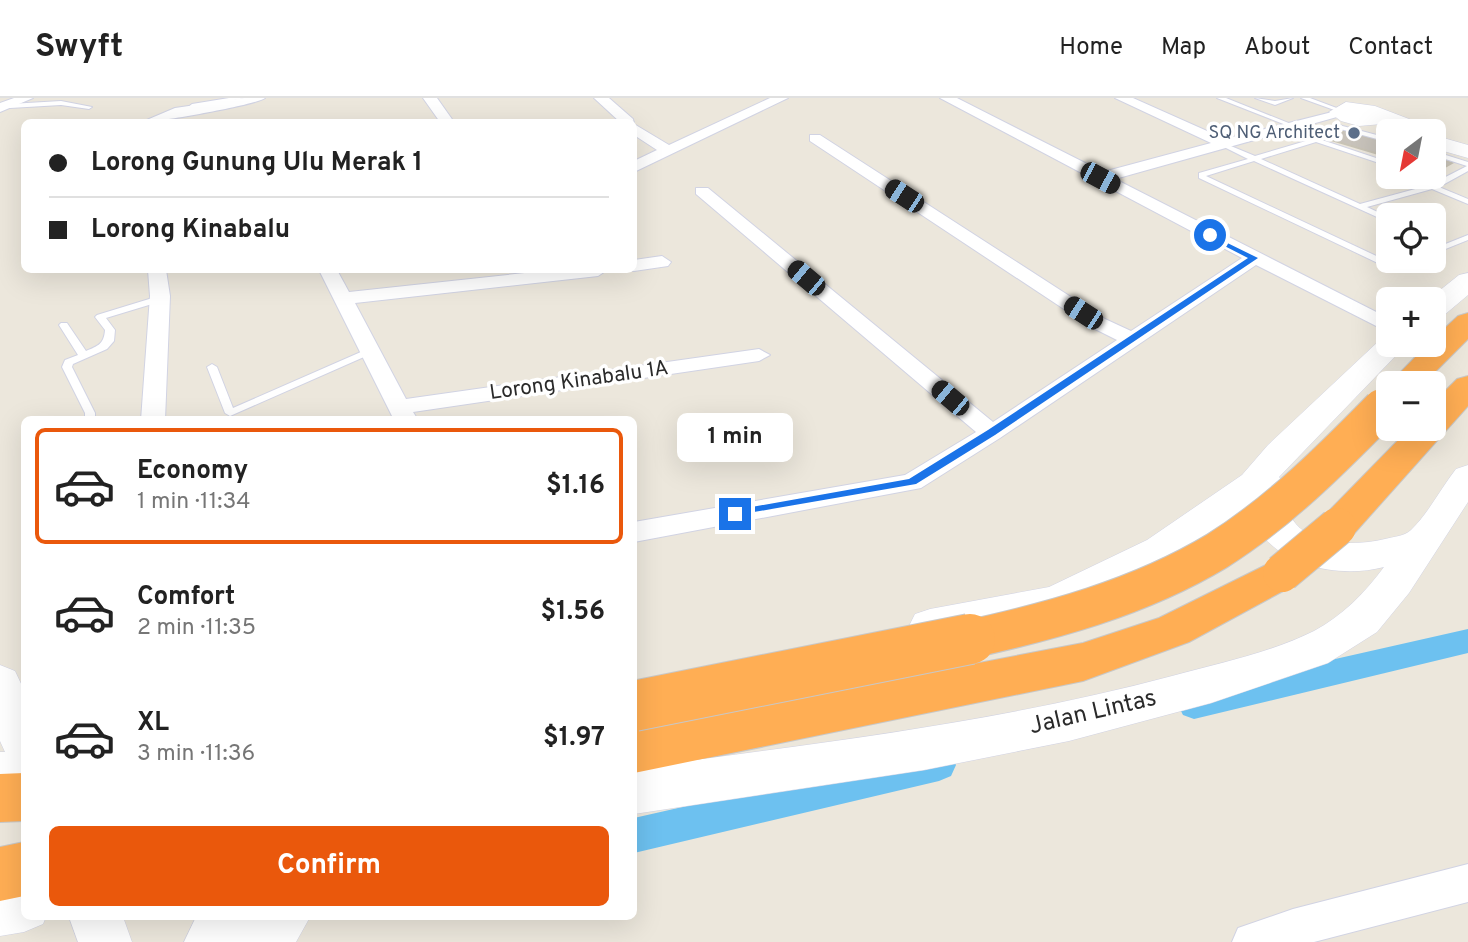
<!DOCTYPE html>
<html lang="en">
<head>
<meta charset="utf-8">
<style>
	:root { --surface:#fff; --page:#f2f2f2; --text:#222; --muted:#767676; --line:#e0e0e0; --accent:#ea580c }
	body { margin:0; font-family:Overpass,sans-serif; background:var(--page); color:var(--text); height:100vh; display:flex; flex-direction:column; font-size:26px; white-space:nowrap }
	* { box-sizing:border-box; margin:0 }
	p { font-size:23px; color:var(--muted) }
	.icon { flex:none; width:38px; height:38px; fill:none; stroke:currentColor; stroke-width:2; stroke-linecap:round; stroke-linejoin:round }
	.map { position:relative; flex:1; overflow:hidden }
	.drawer { position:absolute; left:21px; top:318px; width:616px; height:504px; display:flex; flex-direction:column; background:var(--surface); border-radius:10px; box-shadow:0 7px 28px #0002 }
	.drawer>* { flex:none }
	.hud { position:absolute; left:21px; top:21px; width:616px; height:154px; border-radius:10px; box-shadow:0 7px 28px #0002; display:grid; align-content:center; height:154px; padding:0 28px; background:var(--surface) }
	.needle { width:46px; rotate:212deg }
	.buttons { position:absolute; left:1376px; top:21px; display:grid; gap:14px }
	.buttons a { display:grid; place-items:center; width:70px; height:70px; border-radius:10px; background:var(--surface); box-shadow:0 7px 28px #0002; font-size:35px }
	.end { position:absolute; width:32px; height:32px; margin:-16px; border:9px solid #1a73e8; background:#fff; box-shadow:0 0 0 4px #fff }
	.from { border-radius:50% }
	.bubble { position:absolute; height:49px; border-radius:10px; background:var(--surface); box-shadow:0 7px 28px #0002; font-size:23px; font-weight:700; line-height:49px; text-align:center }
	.car { position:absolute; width:21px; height:42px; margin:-21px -10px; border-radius:9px; box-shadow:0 0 5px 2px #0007; background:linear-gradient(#222 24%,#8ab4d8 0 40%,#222 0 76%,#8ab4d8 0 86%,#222 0) }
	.hud b { display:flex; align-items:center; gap:24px; height:66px; font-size:26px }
	.hud b+b { border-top:2px solid var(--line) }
	.hud i { width:18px; height:18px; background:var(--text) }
	ul { padding:12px 0 0; list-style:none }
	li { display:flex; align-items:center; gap:21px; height:116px; margin:0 14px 10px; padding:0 14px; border:4px solid transparent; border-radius:10px }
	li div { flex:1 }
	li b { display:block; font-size:26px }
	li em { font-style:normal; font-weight:700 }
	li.selected { border-color:var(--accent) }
	li>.icon { width:63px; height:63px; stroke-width:1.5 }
	.button { display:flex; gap:14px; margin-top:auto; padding:14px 28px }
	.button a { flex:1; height:80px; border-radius:10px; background:var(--accent); color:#fff; font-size:28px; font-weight:700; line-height:80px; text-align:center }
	header { display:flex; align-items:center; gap:42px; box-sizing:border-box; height:98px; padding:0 35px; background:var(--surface); border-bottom:2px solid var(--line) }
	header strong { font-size:33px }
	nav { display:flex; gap:38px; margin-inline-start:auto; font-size:24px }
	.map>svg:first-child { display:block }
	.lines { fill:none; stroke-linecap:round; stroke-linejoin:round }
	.canal { fill:#6dc1f0; fill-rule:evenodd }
	.building { fill:#c8c3bb; stroke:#c8c3b5; stroke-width:2 }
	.lane-casing { stroke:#d1d3e3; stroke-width:2 }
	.street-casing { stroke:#d1d3e3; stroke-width:2 }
	.secondary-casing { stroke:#d1d3e3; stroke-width:1 }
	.highway-casing { stroke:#c8c8c8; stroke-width:2 }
	.lane { fill:#fff; fill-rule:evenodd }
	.street { fill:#fff; fill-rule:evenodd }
	.secondary { fill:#fff; fill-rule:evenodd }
	.highway { fill:#ffae54; fill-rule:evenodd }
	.highway-bridge-far2-casing { stroke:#c8c8c8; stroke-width:31; stroke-linecap:butt }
	.highway-bridge-far1-casing { stroke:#c8c8c8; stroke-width:40; stroke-linecap:butt }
	.highway-bridge-casing { stroke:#c8c8c8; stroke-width:52; stroke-linecap:butt }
	.highway-bridge-far2 { stroke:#ffae54; stroke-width:29 }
	.highway-bridge-far1 { stroke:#ffae54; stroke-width:38 }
	.highway-bridge { stroke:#ffae54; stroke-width:50 }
	.route { fill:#1a73e8 }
	.service-dot { fill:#5c6f8a; stroke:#fff; stroke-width:2.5 }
	.labels { text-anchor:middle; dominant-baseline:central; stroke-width:7; stroke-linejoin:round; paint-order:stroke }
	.far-service-label { font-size:18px; fill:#4e5e75; stroke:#fff; text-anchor:end }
	.street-label { font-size:21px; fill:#2a2a2a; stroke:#fff }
	.near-street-label { font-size:24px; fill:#2a2a2a; stroke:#fff }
</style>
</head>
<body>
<header>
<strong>Swyft</strong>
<nav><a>Home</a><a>Map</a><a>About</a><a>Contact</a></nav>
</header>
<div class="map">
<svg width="1468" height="844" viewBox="0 0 1468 844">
	<rect width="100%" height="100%" fill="#ece7dc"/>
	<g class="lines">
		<path class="canal" d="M1468,531V555L1194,621L1183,617L1178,607L1183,597L1194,593Z
			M939,651L951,656L956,667L951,678L939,683L634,755V720Z"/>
	</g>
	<path class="building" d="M1345,32L1388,45V59L1328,41Z
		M1433,59L1443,62L1452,65L1436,74H1433Z"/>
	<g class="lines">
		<defs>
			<path id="lane" d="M229,0H245L196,9L189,13L186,11L192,6Z
				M1217,0H1226L1296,28L1291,29Z
				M1255,0L1275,3L1293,0L1275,7Z
				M1301,0H1310L1342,12L1337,13Z
				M61,3L92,9L89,11L61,7L10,10L7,8L10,6Z
				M1335,26L1388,40V44L1333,29L1332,28Z
				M1316,40L1388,64V68L1316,44L1261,61L1360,106L1430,87L1467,68L1433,57V53L1468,64V73L1439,89L1468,101V106L1432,91L1367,109L1388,119V124L1254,63L1206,78L1387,163H1414L1400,170L1382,167L1199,80V75L1248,61L1222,48V46H1226L1255,58Z
				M1468,137V142L1433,156V151Z
				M159,198L162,199V203L106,220L115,232L114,243L107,251L73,266L72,269L95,315V322H85V315L62,269L65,262L78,257L59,227L61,225H67L86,253C98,248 104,246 105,232L95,219L97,217Z
				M370,250L373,251V255L230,318L225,315L207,269L212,266L217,269L233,310Z"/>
			<path id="street" d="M14,0H33L0,14V5Z
				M244,0H265C256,7 155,25 142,24L175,10Z
				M423,0H437L454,24H440Z
				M594,0H609L633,21L634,26L669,47L770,0H788L634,74V63L657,52L634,37V24H620Z
				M940,0H957L1103,74L1211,45L1115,0H1133L1225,41L1344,11V17L1115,81L1388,220V234L1256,167L1000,340L921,390L634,444V424L905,377L976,334L696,96V90H708L993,324L1117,242L1091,229L810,43V37H820L1105,221L1131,233L1242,160Z
				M662,158L671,164L668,168L634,173L630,172H634V162Z
				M148,172H166L170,198L165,322H141L150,198Z
				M319,172H337L349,194L553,172H607L598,178L355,205L406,301L759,251L770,257L759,263L413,314L418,322H394Z
				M1468,766V804L1314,844H1232L1238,830L1293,811Z"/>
			<path id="secondary" d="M1346,4L1375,8L1430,29L1433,33H1404L1382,26L1359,28L1341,23L1329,14Z
				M1433,37L1468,47V60L1433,50Z
				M1468,175V197L1443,218L1433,220V201H1429L1459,177Z
				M1388,239V247H1406L1279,379L1287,388C1279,446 1343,451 1385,441C1393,439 1405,438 1411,432C1428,416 1441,390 1456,371L1468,367V404L1409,495L1377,534L1328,565L1211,605L1069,643L924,672L634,716V670C814,646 996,625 1172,578C1219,565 1270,555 1314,533C1342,518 1365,495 1384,469C1335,482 1260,466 1249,407L1173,462L1070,514L930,545L915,540L909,528L915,516L930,511L1049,489L1147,442L1242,377L1268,347L1381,241Z
				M0,567L15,573L24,592V697L0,698V654H5L0,643Z
				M24,780V819H46L43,826L24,834L0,838V784Z
				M69,819H123L132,844H78Z
				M196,819H310L296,844H184Z"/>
			<path id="highway" d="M1468,215V241L1424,285H1390L1427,247H1433V241L1458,218Z
				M1468,278V308L1351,439L1337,443L1323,439L1318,429L1323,419L1409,331H1433V305L1457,281Z
				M1282,459L1296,464L1302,475L1296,486L1189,544L1083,583L634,675V631L1083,545L1159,520Z
				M24,675V723L0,724V676Z
				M24,744V798L0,803V749Z"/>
		</defs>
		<use href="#lane" class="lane-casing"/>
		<use href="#street" class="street-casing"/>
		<use href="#secondary" class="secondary-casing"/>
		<use href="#highway" class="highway-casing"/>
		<use href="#lane" class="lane"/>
		<use href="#street" class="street"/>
		<use href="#secondary" class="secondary"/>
		<use href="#highway" class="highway"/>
		<defs>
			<path id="highway-bridge-far2" d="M1380,312L1388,304"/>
			<path id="highway-bridge-far1" d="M1282,475L1337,429
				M961,543C1049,524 1139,500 1217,453C1279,414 1331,362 1382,310"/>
			<path id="highway-bridge" d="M634,608L970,541"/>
		</defs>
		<use href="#highway-bridge-far2" class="highway-bridge-far2-casing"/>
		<use href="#highway-bridge-far1" class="highway-bridge-far1-casing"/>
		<use href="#highway-bridge" class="highway-bridge-casing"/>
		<use href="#highway-bridge-far2" class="highway-bridge-far2"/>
		<use href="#highway-bridge-far1" class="highway-bridge-far1"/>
		<use href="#highway-bridge" class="highway-bridge"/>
	</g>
	<path class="route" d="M1207,135L1258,160L995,337L916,386L731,418V413L735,412L909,381L988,332L1248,160L1207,139Z"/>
	<circle class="service-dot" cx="1354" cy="35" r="7"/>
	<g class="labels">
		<g class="far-service-label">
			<text x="1340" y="35">SQ NG Architect</text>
		</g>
		<g class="street-label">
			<text transform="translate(579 283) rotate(-8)">Lorong Kinabalu 1A</text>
		</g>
		<g class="near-street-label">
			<text transform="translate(1093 615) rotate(-13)">Jalan Lintas</text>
		</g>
	</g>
</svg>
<div class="buttons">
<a><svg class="needle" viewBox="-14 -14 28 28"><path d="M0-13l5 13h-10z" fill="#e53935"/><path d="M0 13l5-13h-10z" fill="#767676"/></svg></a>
<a><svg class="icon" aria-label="locate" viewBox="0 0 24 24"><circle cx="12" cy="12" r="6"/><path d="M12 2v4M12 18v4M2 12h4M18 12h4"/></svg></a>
<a>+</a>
<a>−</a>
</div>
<i class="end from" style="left:1210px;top:137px"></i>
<i class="end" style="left:735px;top:416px"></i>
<div class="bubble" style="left:677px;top:315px;width:116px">1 min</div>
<i class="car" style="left:1100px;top:80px;rotate:118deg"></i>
<i class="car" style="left:904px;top:98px;rotate:303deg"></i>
<i class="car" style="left:806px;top:180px;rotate:310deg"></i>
<i class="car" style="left:1083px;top:215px;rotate:303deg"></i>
<i class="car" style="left:950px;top:300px;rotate:310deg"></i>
<div class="hud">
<b><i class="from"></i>Lorong Gunung Ulu Merak 1</b>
<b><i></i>Lorong Kinabalu</b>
</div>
<section class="drawer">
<ul>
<li class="selected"><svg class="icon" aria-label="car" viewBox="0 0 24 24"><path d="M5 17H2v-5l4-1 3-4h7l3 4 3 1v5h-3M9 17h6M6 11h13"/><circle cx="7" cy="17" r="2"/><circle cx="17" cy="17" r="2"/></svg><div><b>Economy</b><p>1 min · 11:34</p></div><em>$1.16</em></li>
<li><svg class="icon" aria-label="car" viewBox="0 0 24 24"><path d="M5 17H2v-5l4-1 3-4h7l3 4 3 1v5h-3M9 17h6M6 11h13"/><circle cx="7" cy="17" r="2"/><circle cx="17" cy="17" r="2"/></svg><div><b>Comfort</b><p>2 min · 11:35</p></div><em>$1.56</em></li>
<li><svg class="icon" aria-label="car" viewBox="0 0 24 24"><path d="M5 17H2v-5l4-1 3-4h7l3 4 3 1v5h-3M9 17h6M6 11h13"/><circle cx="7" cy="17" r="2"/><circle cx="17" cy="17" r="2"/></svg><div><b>XL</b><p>3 min · 11:36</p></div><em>$1.97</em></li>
</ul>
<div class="button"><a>Confirm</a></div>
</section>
</div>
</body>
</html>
